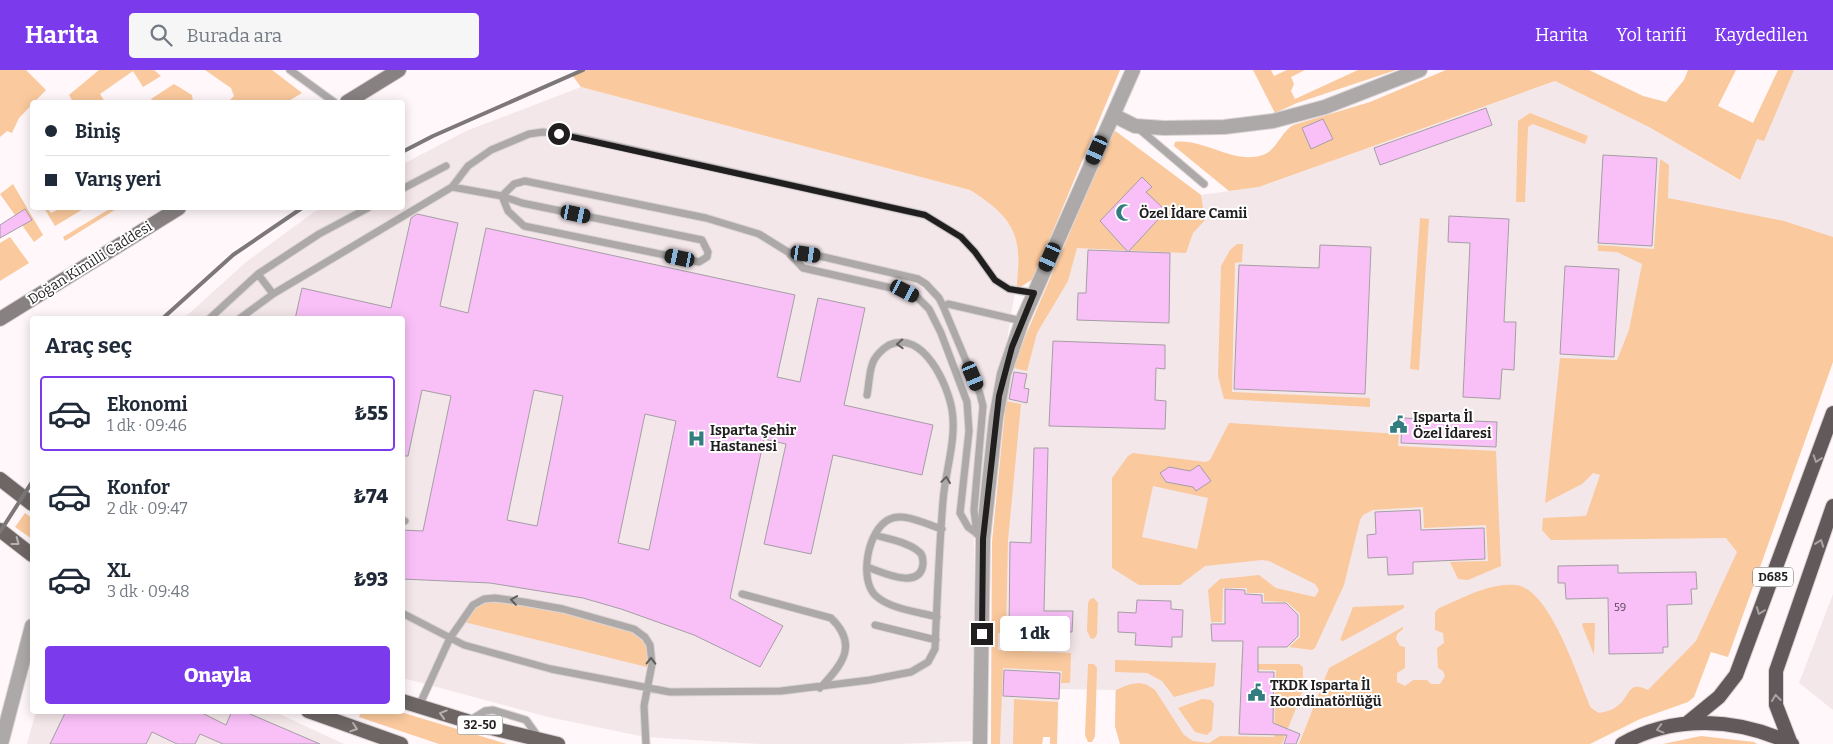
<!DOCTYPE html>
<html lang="tr">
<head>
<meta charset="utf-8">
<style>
	:root { --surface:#fff; --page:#f6f6f7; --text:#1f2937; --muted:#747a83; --line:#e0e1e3; --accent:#7c3aed }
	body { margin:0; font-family:Bitter,serif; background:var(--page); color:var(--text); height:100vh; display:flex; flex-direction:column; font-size:19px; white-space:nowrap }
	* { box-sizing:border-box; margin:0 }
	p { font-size:16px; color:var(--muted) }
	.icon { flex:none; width:28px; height:28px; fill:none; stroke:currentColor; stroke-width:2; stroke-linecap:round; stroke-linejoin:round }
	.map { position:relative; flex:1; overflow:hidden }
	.details { position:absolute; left:30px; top:246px; width:375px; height:398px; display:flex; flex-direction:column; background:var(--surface); border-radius:5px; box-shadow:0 2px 12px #0003 }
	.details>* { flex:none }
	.guide { position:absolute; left:30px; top:30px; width:375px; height:110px; border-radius:5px; box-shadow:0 2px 12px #0003; display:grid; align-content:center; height:110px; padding:0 15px; background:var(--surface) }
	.end { position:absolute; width:22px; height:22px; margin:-11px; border:6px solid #211e1f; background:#fff; box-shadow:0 0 0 2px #fff }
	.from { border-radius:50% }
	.bubble { position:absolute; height:35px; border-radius:5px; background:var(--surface); box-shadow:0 2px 12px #0003; font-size:16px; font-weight:800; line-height:35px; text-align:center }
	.car { position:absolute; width:15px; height:30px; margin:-15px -8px; border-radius:6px; box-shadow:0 0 4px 1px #0007; background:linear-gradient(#222 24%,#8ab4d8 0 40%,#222 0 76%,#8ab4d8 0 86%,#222 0) }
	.guide b { display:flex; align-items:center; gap:18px; height:48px; font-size:19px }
	.guide b+b { border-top:1px solid var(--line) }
	.guide i { width:12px; height:12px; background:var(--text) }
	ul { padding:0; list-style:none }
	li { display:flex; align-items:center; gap:15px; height:75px; margin:0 10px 8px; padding:0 5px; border:2px solid transparent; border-radius:5px }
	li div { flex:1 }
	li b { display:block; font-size:19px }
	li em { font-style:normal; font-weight:800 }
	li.on { border-color:var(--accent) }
	li>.icon { width:45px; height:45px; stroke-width:1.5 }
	h2 { padding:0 15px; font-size:22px; line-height:60px }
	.cta { display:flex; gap:10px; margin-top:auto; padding:10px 15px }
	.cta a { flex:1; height:58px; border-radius:5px; background:var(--accent); color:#fff; font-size:20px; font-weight:800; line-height:58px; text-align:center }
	header { display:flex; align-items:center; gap:30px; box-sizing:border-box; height:70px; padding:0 25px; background:var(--accent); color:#fff }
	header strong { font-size:24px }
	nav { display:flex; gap:28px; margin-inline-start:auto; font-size:18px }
	.search { width:350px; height:45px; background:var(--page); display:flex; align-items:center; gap:12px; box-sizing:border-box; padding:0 18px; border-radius:5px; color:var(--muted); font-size:19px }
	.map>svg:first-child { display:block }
	.built { fill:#f4e7ea }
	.green { fill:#fac99d; fill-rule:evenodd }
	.building { fill:#f9c0f8; stroke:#a49ea4; fill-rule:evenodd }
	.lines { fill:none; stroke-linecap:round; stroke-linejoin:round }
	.service-casing { stroke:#dbd4d6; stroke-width:9 }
	.minor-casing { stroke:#dbd4d6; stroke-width:16 }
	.tertiary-casing { stroke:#dbd4d6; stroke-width:16 }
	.secondary-casing { stroke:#dbd4d6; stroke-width:16 }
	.primary-casing { stroke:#dbd4d6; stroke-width:16 }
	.trunk-casing { stroke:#dbd4d6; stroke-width:16 }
	.service { stroke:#aca9a8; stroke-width:7 }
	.minor { stroke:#aca9a8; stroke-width:14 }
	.tertiary { stroke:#aca9a8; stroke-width:14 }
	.secondary { stroke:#878281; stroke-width:14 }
	.primary { stroke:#6d6665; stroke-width:14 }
	.trunk { stroke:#625a5a; stroke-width:14 }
	.rail { stroke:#7c7778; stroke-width:4 }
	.oneway { stroke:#605d5d }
	.oneway2 { stroke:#a9a4a4 }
	.oneway3 { stroke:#b6b2b2 }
	.route { stroke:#211e1f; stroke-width:6 }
	.labels { text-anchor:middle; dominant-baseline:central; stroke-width:4; stroke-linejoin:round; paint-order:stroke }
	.number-label { font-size:11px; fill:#574655 }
	.shield { fill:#fff; stroke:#646262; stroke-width:1 }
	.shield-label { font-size:12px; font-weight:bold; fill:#211e1f }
	.poi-label { font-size:14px; font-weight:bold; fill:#211e1f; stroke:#fff; text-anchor:start }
	.street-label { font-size:14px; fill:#211e1f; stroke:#fff }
</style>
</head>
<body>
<header>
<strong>Harita</strong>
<div class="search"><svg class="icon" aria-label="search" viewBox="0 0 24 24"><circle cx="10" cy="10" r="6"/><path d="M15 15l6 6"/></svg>Burada ara</div>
<nav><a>Harita</a><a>Yol tarifi</a><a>Kaydedilen</a></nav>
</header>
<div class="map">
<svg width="1833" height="674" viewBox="0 0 1833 674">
	<rect width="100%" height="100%" fill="#fff7f9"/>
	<path class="built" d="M1787,0H1833V246L1719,547L1652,626L1546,674H1120L1115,656V620L1059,619L1057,674H1050V667H1043L1042,674H991L992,472L1006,331L1014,298L1025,267L1114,60L1201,125L1259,117L1555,11L1649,57L1739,110Z
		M581,17L970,120L993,134L1012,157L1019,180L1018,203L974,472V671L899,674H759L645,667L548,647L403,608L402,249H183L246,192L314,142L323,138H402L403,94L466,61Z
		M1833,524V640L1799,613Z
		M36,641H273L344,674H27Z"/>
	<path class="green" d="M0,0H26L46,20L19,48L12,63L7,61L0,67Z
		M99,0H154L161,6L143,17L133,1L100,24L105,32H73L69,25Z
		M205,0H272L302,23L287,32H228L234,26L231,18Z
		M583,0H1120L1033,209L1016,220C1023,167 1016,149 970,120L581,17L572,5Z
		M1253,0H1271L1274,6L1287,0H1305L1291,7L1294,14L1291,21L1295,29L1358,0H1396L1297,33L1275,43Z
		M1446,0H1589L1643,26L1666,32L1684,10L1688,0H1736L1718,36L1753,53L1778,0H1794L1764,71L1757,69L1740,110L1649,57L1555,11L1259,117L1229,121L1174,76L1175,72C1204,68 1233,95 1263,85C1276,81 1281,62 1293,55L1370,32Z
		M174,14L192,25L193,32H153L151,29Z
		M1530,43L1588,66L1585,74L1533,54L1528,57L1525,132H1516L1518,51Z
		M1114,60L1201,125L1205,150L1193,163L1186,183L1077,178L1068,211L1037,263L1027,301L1014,298L1025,267Z
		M1660,89L1669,95L1668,128L1784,151L1833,167V292L1728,587L1711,582L1694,627L1688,632L1640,649L1590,674H1299L1329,598L1403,557V559L1397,564L1396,569L1400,576L1405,577V598L1397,603V612L1405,616L1413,610H1427L1431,614H1440L1445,606L1443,601L1438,598L1437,578L1444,573L1443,563L1435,560V542L1439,538C1461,529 1490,512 1515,515C1550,517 1578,609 1591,638L1599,643C1607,642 1615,639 1621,633C1631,622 1629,611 1648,620L1696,571L1737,482L1726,468L1551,470L1542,460L1543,448L1586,446L1600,405L1593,403L1582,414L1545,433L1560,288L1617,290L1629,260L1642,194L1617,182L1598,181V175L1654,179Z
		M13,114L43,165L34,172L0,124Z
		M44,138H48L51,143L61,138H85L55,156Z
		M111,138H118L65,171L63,167Z
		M1420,148L1429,149L1419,300L1410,299Z
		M10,167L29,193L0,211V173Z
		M1237,174H1243L1242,192L1235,193L1232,322L1370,328V337L1224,329L1218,306L1221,196L1230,180Z
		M1006,331L1021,334L1008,470L1006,563H998V580L1071,583L1070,613H1061L1062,601L1003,598L1000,674H991L992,472Z
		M1229,353L1399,364L1398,376L1496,381L1501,496L1468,510L1458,509L1450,492L1488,491L1486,455L1424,458L1423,437L1373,440L1363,445L1360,450L1344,515L1315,578L1312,580L1289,577L1300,567V544L1287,532L1264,531V523H1247V518H1223L1222,552H1211L1208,520L1220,509L1259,505L1276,518L1315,527L1319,520L1315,514L1269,491L1262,490L1205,496L1180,515H1139L1112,498V408L1128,386L1133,383L1206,392L1210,390ZM1153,416L1208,428L1197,479L1142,467Z
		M25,443L32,448V469L15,457Z
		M1094,528L1098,533L1097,564L1095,568L1091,569L1087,561L1088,533L1090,529Z
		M484,529L524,532L634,559L645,567L651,598L460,551Z
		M1404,535V538L1343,571L1340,570L1353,537Z
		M1583,553H1595L1594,585L1582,555Z
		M1115,590L1216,593L1214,616L1174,627L1162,611L1147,603L1115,602Z
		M1088,594H1094L1097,598L1095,666L1092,672H1088L1085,665Z
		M1241,594H1299L1303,597V620L1282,674H1120L1115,656L1116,620C1130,613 1142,609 1155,620L1184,665L1193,671L1209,673L1220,666L1274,667L1276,600L1241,599Z
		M1014,629L1058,632L1057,674H1050V667H1043L1042,674H1013Z
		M1202,629L1211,630L1214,634L1212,660L1207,665L1195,662L1178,638Z
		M361,641H397L507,674H439L359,647Z
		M1701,666L1754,672L1757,674H1663Z"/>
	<path class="building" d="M1486,38L1492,55L1380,95L1374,78Z
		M1323,49L1333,69L1311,79L1302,58Z
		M1603,85L1657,88L1652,176L1598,173Z
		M1142,107L1152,117L1146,122L1166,141L1128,182L1100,151Z
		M25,139L32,150L0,168V155Z
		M417,144L458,153L440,236L468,243L486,158L795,225L777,307L800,312L818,228L865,238L844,335L933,355L922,405L833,385L811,484L764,474L786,374L764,369L730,528L783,556L760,597L694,565L621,539L583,528L490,513L402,509V460L423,461L451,326L422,320L408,386H402V249H295L302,218L391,238L411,148ZM534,320L563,326L537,456L507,450ZM645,344L676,351L649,480L618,473Z
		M1449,146L1509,149L1504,252H1516L1514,300L1502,299L1500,329L1463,327L1470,173L1448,172Z
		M1320,175L1371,177L1365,324L1234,319L1239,195L1319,198Z
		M1088,180L1170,183L1169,253L1077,250L1078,223H1086Z
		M1565,196L1619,199L1614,287L1560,284Z
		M1053,271L1165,275V299L1156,298L1155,330L1166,331L1165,359L1049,356Z
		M1014,302L1027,304L1024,318L1029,319L1027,333L1009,329Z
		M1402,348L1497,352L1496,377L1401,373Z
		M1034,378H1048L1044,541H1073L1072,562L1009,561L1010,472L1031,473Z
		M1199,395L1211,411L1196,421L1193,417L1166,412L1160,403L1169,397L1190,401Z
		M1420,440L1421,460L1484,458L1485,489L1413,492V504L1388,505L1387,487L1368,488L1367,465L1376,464L1375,442Z
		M1618,495V503L1696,502L1697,519H1691L1692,534L1667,535L1668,577H1663V583L1609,584L1608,528L1566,529L1565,513H1558V496Z
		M1225,519L1245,520V524L1262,525V533H1286L1298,545V566L1287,577H1258V602H1274L1273,653L1300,664L1296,674H1284L1287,665L1239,664L1243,571H1212L1211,554H1225Z
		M1137,530L1171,531V539L1183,540L1182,567H1172V577L1135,575L1136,563L1118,562V542L1136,543Z
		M1004,600L1060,603L1059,629L1003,626Z
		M66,641H198L226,655L232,641H243L320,674H223L200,664L195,674H177L152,662L146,674H50Z"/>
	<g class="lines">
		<defs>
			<path id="service" d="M290,0L334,32
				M1138,58L1204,114
				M452,117L468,96L491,80L529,64L543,62L576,67L925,145L961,167L975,182L995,210L1009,219L1034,223
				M402,119L446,96
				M502,126L522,133L702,170L708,182L707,187L699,192L524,156L508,141Z
				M788,182L824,187L918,209L926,214L939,228L943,236L980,324L983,336L974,440L977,464
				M258,204L319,164L368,138
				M948,234L1022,251
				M209,249L258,204L273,224
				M239,249L273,224L452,117L502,126L514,114L525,111L706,148L759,164L788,182L803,198L905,221L917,227L929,239L941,263L967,332L969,361L960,443L968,457L983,468
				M402,450L405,451
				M867,497C882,502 920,521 923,494C923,489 923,484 918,481C908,472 888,469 875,465
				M742,524L831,548C859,575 842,595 820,618
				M402,543L464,575L551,599L670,622L781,621L870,610L911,602L928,592L935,579C937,530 939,480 943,431C945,402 957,369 952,340C948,315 923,259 889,275C882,279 874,287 872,295C869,304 869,315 867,325
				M937,547C919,542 890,539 876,526C858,510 868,458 890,449C904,442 928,455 942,459
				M875,555L936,570
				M419,636L450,568L473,535L484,529L495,528L524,532L563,539L634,559L645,567L650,575L652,594L644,636L646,674
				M469,651L485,641L493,640L526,650L539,668"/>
			<path id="minor" d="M1113,45L1135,56L1164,58L1224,57L1273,51L1325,37L1420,0
				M980,674L983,469L996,348L1004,304L1022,251L1133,0"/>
			<path id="tertiary" d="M1,674L32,556"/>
			<path id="secondary" d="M347,32L399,0
				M0,249L179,138"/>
			<path id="primary" d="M0,409L32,434
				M0,460L32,485
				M402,631L483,656L558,674
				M308,641L401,674"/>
			<path id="trunk" d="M1686,654L1719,627L1736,605L1833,343
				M1622,674C1674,644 1738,648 1792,674
				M1791,674L1776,635V601L1833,436"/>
		</defs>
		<use href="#service" class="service-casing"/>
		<use href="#minor" class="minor-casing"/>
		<use href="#tertiary" class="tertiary-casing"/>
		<use href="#secondary" class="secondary-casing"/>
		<use href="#primary" class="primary-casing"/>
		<use href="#trunk" class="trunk-casing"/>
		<use href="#service" class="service"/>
		<use href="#minor" class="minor"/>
		<use href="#tertiary" class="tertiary"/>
		<use href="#secondary" class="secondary"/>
		<use href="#primary" class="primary"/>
		<use href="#trunk" class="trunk"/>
		<path class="rail" d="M402,82L433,66L583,0
			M162,249L233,185L302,138
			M0,462L32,412"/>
	</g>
	<defs><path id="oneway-chevron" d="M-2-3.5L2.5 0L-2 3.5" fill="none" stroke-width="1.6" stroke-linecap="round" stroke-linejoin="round" transform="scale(1.25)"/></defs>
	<g class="oneway">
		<use href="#oneway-chevron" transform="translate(900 274) rotate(177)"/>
		<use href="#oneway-chevron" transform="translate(946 410) rotate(-82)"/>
		<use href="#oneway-chevron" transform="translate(514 530) rotate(-172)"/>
		<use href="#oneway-chevron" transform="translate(651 591) rotate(-89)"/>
	</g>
	<g class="oneway2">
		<use href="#oneway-chevron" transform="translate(1817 389) rotate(109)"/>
		<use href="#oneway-chevron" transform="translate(1820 473) rotate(-70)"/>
		<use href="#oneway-chevron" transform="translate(1760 541) rotate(111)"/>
		<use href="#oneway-chevron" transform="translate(1776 628) rotate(-96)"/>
		<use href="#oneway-chevron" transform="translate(1660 659) rotate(165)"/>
	</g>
	<g class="oneway3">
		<use href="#oneway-chevron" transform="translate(16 472) rotate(37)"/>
		<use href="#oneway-chevron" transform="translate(443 644) rotate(-163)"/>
		<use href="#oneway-chevron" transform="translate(354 658) rotate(19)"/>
	</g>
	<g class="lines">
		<path class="route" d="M559,64L925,145L961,167L975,182L995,210L1009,219L1034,223L1012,277L999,326L983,469L982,564"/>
	</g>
	<defs>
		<symbol id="mosque-bare" viewBox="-9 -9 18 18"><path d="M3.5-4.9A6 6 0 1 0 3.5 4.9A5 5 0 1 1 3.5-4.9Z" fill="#337c80" stroke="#fff" stroke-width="2.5" paint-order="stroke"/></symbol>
		<symbol id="civic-bare" viewBox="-9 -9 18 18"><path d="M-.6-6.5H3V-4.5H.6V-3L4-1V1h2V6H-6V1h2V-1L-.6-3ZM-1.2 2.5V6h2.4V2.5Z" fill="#337c80" stroke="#fff" stroke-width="2.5" paint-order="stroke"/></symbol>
		<symbol id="hospital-bare" viewBox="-9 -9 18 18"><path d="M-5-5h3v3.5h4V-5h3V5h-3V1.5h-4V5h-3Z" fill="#337c80" stroke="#fff" stroke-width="2.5" paint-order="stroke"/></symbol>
	</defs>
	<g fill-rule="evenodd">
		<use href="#mosque-bare" x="1112" y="130" width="25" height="25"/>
		<use href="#civic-bare" x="1386" y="342" width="25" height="25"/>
		<use href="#hospital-bare" x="684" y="356" width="25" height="25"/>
		<use href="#civic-bare" x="1244" y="610" width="25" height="25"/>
	</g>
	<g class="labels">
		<g class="number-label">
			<text x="1620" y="537">59</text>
		</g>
		<g class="shield">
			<rect x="1753" y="497.5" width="40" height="19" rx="4"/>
			<rect x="457.5" y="645.5" width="45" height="19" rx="4"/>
		</g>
		<g class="shield-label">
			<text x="1773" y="507">D685</text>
			<text x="480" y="655">32-50</text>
		</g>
		<g class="poi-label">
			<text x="1139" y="143">Özel İdare Camii</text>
			<text x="1413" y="347">Isparta İl<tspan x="1413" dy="16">Özel İdaresi</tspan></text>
			<text x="710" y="360">Isparta Şehir<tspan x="710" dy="16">Hastanesi</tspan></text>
			<text x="1270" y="615">TKDK Isparta İl<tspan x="1270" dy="16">Koordinatörlüğü</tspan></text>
		</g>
		<g class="street-label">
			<text transform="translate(90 193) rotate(-32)">Doğan Kimilli Caddesi</text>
		</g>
	</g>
</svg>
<i class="end from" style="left:559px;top:64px"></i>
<i class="end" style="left:982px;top:564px"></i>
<div class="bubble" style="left:1000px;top:546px;width:70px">1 dk</div>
<i class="car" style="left:1097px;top:80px;rotate:204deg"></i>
<i class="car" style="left:576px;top:144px;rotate:102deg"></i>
<i class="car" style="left:806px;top:184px;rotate:98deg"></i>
<i class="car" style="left:1050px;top:187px;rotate:204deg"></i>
<i class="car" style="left:680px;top:188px;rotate:282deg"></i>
<i class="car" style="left:905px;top:221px;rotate:117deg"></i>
<i class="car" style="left:973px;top:306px;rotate:157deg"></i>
<div class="guide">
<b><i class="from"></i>Biniş</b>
<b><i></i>Varış yeri</b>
</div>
<section class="details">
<h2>Araç seç</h2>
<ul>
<li class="on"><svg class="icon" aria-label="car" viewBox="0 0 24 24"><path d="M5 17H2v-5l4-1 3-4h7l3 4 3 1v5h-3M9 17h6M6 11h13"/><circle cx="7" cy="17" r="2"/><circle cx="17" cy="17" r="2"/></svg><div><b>Ekonomi</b><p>1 dk · 09:46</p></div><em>₺55</em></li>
<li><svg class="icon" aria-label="car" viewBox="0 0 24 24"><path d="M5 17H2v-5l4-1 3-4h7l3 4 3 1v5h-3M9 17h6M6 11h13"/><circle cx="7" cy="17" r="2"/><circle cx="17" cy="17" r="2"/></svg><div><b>Konfor</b><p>2 dk · 09:47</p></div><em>₺74</em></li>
<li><svg class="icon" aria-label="car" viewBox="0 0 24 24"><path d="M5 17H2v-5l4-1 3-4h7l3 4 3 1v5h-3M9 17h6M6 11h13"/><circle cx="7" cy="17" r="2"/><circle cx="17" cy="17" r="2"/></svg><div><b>XL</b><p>3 dk · 09:48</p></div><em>₺93</em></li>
</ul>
<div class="cta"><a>Onayla</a></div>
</section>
</div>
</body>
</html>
